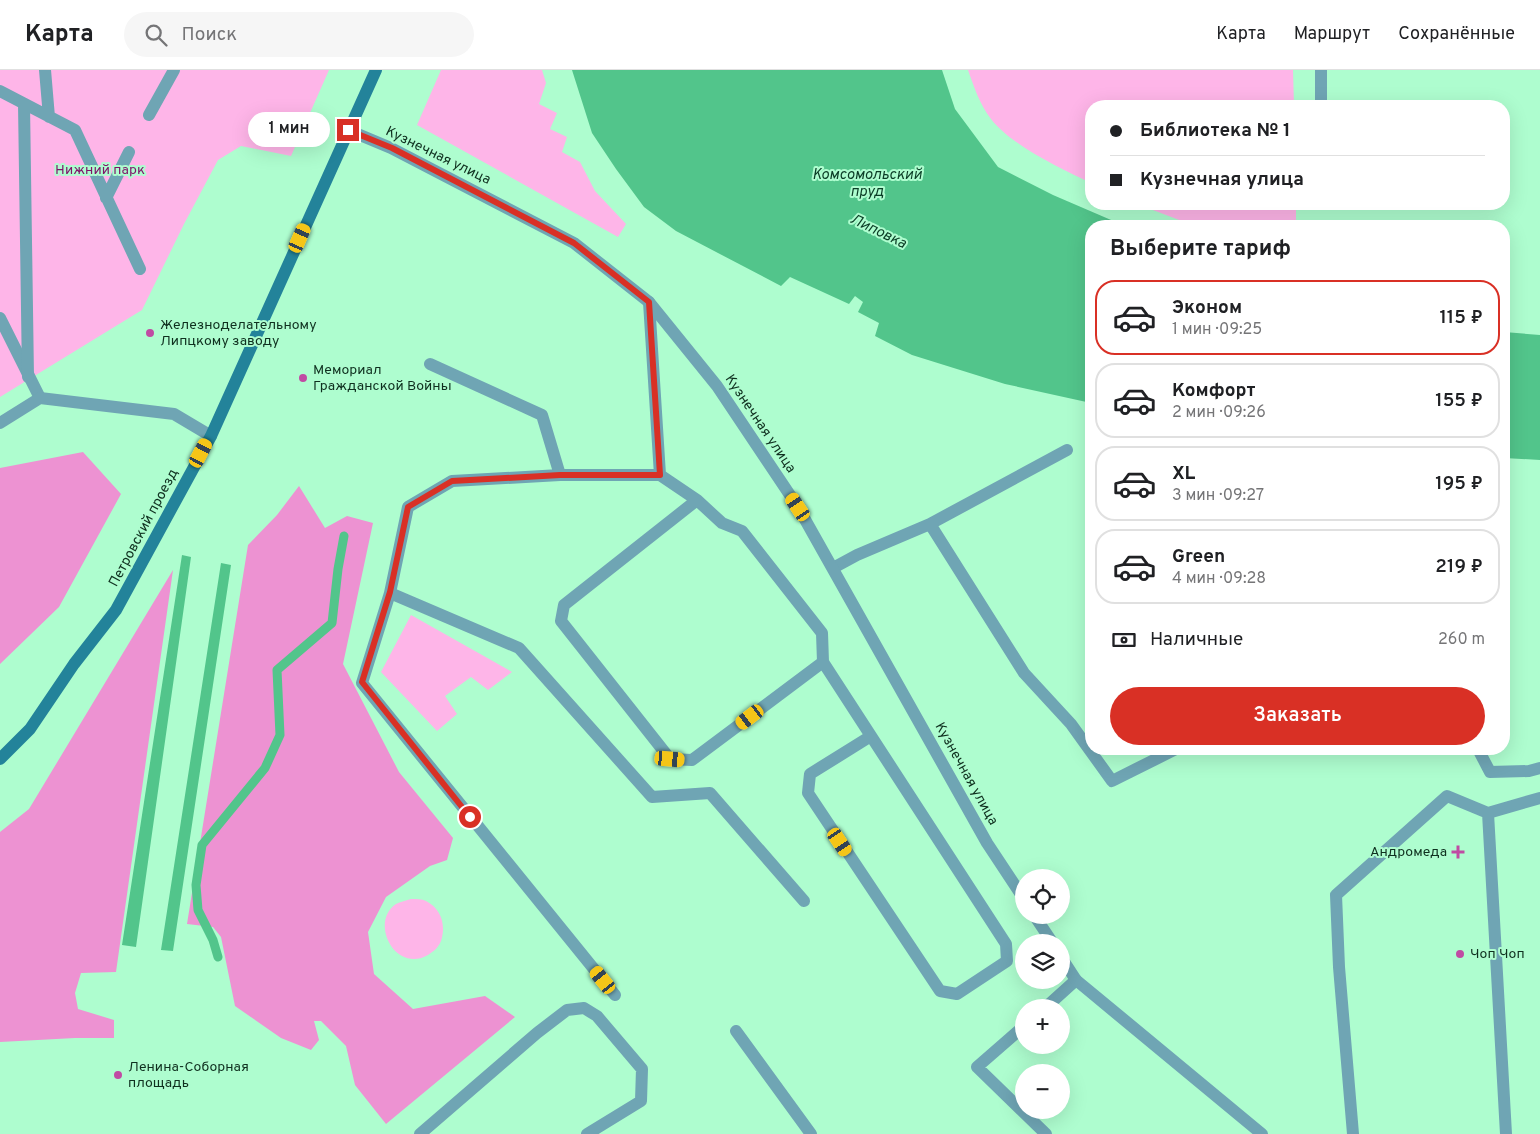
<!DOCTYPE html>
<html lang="ru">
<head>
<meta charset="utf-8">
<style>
	:root { --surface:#fff; --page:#f6f6f6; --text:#202124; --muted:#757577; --line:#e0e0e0; --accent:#d93025 }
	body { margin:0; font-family:Overpass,sans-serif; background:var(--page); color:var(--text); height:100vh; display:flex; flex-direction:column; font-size:19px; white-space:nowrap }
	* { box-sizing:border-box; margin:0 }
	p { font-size:16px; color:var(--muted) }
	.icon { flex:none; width:28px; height:28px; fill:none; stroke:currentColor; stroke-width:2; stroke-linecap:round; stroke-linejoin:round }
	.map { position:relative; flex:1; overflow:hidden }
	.details { position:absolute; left:1085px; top:150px; width:425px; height:535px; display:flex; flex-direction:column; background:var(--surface); border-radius:20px; box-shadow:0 5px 20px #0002 }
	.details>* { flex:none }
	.top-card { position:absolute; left:1085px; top:30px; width:425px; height:110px; border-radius:20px; box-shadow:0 5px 20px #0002; display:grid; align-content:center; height:110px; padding:0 25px; background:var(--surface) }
	.buttons { position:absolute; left:1015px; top:799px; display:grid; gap:10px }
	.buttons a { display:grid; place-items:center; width:55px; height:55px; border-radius:50%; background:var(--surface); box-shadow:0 5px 20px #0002; font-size:25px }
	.end { position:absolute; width:22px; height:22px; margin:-11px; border:6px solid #d93025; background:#fff; box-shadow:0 0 0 2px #fff }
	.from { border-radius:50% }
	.bubble { position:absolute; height:35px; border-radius:18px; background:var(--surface); box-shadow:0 5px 20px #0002; font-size:16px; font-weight:600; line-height:35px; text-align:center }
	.car { position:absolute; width:15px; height:30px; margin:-15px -8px; border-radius:6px; box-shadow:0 0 4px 1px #0007; background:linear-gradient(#f5c518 24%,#345 0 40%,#f5c518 0 76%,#345 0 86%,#f5c518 0) }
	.top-card b { display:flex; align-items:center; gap:18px; height:48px; font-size:19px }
	.top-card b+b { border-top:1px solid var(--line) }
	.top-card i { width:12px; height:12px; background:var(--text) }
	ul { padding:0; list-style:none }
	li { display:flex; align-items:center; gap:15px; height:75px; margin:0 10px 8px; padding:0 15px; border:2px solid var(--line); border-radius:20px }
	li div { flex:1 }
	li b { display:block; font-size:19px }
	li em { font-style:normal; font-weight:600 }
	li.on { border-color:var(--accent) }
	li>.icon { width:45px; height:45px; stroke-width:1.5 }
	h2 { padding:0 25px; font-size:22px; line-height:60px }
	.pay { display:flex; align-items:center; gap:12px; height:55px; padding:0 25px; font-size:19px }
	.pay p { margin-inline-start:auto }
	.action { display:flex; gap:10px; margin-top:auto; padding:10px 25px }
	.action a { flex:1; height:58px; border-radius:30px; background:var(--accent); color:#fff; font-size:20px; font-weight:600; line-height:58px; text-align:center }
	header { display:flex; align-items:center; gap:30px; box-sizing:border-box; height:70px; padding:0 25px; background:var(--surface); border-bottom:1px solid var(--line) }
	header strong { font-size:24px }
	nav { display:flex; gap:28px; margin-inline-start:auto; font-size:18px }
	.search { width:350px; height:45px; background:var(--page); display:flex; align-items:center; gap:12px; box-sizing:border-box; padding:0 18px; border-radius:28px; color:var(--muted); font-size:19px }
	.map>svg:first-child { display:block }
	.green { fill:#feb5e8 }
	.forest { fill:#ed92d2 }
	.water { fill:#52c58b }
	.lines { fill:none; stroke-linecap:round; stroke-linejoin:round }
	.stream { stroke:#52c58b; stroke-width:9 }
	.lane { stroke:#6fa5b4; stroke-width:12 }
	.street { stroke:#6fa5b4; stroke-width:12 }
	.secondary { stroke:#23839a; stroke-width:12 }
	.route { stroke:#d93025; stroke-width:6 }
	.poi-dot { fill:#c04ba3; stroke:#aefdcf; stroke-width:2 }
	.labels { text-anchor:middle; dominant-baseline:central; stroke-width:4; stroke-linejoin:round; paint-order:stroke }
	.street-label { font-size:14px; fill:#0f301f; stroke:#aefdcf }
	.park-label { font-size:14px; fill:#7e1368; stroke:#aefdcf }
	.poi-label { font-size:14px; fill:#0f301f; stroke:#aefdcf; text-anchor:start }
	.water-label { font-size:15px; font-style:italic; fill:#0b3d26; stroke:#aefdcf }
</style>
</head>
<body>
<header>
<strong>Карта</strong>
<div class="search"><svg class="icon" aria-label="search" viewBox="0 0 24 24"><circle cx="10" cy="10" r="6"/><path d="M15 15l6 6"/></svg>Поиск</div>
<nav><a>Карта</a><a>Маршрут</a><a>Сохранённые</a></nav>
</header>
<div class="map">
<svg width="1540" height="1064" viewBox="0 0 1540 1064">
	<rect width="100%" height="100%" fill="#aefdcf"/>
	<path class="green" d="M0,0H329L291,86L241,76L218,90L184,154L142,240L0,327Z
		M441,0H542L546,13L539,34L557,43L550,59L567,67L562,82L580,92L595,121L626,154L618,167L417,55Z
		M968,0H1293L1294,36H1091V113C1061,99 1011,75 991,49C980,35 974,17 968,0Z
		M1137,134H1296V156H1195Z
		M411,545L512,602L488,620L471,607L445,626L457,644L437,661L381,602Z
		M411,829C416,829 422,829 426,831C442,839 446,856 441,871C438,878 434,881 428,885C395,904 369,852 396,834C400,832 407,830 411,829Z"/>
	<path class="forest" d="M83,382L121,424L59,537L0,594V398Z
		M299,416L325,458L347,446L373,453L343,594L399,702L453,768L447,790L430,796L386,827L368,862L374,904L413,939L485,926L515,947L386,1054L355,1015L346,976L321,951H314L319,970L311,980L281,968L235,936L221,867L213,857L187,854L248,475L277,445Z
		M173,500L116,902L81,903L75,923L78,939L114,950V968H75L0,972V762L29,739Z"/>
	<path class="water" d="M572,0H942L955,39L998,97L1053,125L1125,156H1091V333L1005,314L912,285L875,266L879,253L858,242L863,232L855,226L849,234L790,207L781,216L676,161L644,137L616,99L592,63Z
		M1504,262L1540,265V390L1504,388Z
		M182,485L191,487L136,877L122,875Z
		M221,493L231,495L173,881L161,880Z"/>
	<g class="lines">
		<path class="stream" d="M218,887L213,870L198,840L196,815L202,775L265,698L280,665L277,600L332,553L338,499L344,466"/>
		<path class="lane" d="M1321,0V36
			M649,232L660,405
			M0,248L40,328
			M430,294L542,345L560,405
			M697,430L564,535L561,551L670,689L692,690L823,592
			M930,454L1067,380
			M833,498L857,485L930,454L1024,603L1071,654L1112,711L1176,679
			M390,523L519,578L652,727L710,723L804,831
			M1478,679L1490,702L1529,701L1540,698
			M615,925L362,613L390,523L408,437L452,411L560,405H660L697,430L722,453L742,461L822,563L823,592L1006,874L1007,891L957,924L940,921L808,723L810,704L871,666
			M1045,938L1076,910
			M1024,956L977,997L1046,1064
			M736,961L811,1064
			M420,1064L537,963L567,940L584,938L597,946L642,999L641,1031L587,1064
			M1353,1064L1339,897L1336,825L1447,726L1488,743
			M1506,1064L1488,743L1540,728"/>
		<path class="street" d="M45,0L49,47
			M0,21L75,60L140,199
			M24,34L28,307
			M149,45L174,0
			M348,60L391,78L574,173L649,232L717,316L798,437L987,773L1024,829
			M106,128L129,82
			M0,353L40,328L174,344L211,366
			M1034,845L1052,872
			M1061,887L1076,910L1262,1064"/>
		<path class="secondary" d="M0,689L30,659L74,594L116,540L211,366L376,0"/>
	</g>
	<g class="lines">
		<path class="route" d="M348,60L392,78L574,173L649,232L660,405H560L452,411L408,437L390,522L362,612L470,747"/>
	</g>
	<g class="poi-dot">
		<circle cx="150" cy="263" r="5"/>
		<circle cx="303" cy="308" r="5"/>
		<path d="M1455.5 774.5h5v5h5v5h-5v5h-5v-5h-5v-5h5z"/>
		<circle cx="1460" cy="884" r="5"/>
		<circle cx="118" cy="1005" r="5"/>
	</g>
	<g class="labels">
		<g class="street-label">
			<text transform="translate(438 86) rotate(26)">Кузнечная улица</text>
			<text transform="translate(760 354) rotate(56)">Кузнечная улица</text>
			<text transform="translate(144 458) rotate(-62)">Петровский проезд</text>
			<text transform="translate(966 704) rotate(61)">Кузнечная улица</text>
		</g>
		<g class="park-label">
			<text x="100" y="100">Нижний парк</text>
		</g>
		<g class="poi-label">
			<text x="160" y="255">Железноделательному<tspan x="160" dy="16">Липцкому заводу</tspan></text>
			<text x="313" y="300">Мемориал<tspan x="313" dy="16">Гражданской Войны</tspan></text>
			<text x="1447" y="782" text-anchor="end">Андромеда</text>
			<text x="1470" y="884">Чоп Чоп</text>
			<text x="128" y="997">Ленина-Соборная<tspan x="128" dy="16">площадь</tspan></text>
		</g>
		<g class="water-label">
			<text x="867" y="105">Комсомольский<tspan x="867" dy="17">пруд</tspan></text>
			<text transform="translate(878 162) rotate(26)">Липовка</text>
		</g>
	</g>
</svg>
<div class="buttons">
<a><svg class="icon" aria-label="locate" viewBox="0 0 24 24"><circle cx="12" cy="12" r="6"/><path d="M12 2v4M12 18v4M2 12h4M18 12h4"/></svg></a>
<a><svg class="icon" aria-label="layers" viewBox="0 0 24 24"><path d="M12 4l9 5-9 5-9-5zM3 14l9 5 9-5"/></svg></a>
<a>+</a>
<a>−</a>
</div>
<i class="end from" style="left:470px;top:747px"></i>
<i class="end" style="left:348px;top:60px"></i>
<div class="bubble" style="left:248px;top:42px;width:82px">1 мин</div>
<i class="car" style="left:300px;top:168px;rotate:24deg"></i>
<i class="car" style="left:201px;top:383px;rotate:28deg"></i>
<i class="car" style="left:798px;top:437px;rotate:326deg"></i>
<i class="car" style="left:750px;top:647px;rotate:233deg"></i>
<i class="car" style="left:670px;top:689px;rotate:95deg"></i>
<i class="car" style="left:840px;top:772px;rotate:146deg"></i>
<i class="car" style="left:603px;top:910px;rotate:321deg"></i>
<div class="top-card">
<b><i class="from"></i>Библиотека № 1</b>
<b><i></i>Кузнечная улица</b>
</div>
<section class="details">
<h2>Выберите тариф</h2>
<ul>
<li class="on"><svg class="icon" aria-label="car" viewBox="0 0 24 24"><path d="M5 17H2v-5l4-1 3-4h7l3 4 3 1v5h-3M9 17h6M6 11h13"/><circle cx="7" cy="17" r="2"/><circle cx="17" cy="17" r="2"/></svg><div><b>Эконом</b><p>1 мин · 09:25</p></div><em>115 ₽</em></li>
<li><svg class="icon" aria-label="car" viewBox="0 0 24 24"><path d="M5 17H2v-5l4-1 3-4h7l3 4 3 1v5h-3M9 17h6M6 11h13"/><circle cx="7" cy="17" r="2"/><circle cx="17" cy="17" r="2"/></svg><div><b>Комфорт</b><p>2 мин · 09:26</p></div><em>155 ₽</em></li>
<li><svg class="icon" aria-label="car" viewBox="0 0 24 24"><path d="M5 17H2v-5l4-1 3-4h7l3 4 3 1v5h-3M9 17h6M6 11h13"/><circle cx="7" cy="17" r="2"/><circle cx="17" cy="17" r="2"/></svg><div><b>XL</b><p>3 мин · 09:27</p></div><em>195 ₽</em></li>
<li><svg class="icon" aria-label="car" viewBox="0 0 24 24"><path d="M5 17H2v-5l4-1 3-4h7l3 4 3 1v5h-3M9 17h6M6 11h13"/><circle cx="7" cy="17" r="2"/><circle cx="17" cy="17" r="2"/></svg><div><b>Green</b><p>4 мин · 09:28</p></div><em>219 ₽</em></li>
</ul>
<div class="pay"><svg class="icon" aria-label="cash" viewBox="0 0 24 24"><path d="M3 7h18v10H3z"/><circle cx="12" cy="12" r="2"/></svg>Наличные<p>260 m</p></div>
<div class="action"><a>Заказать</a></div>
</section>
</div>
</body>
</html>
